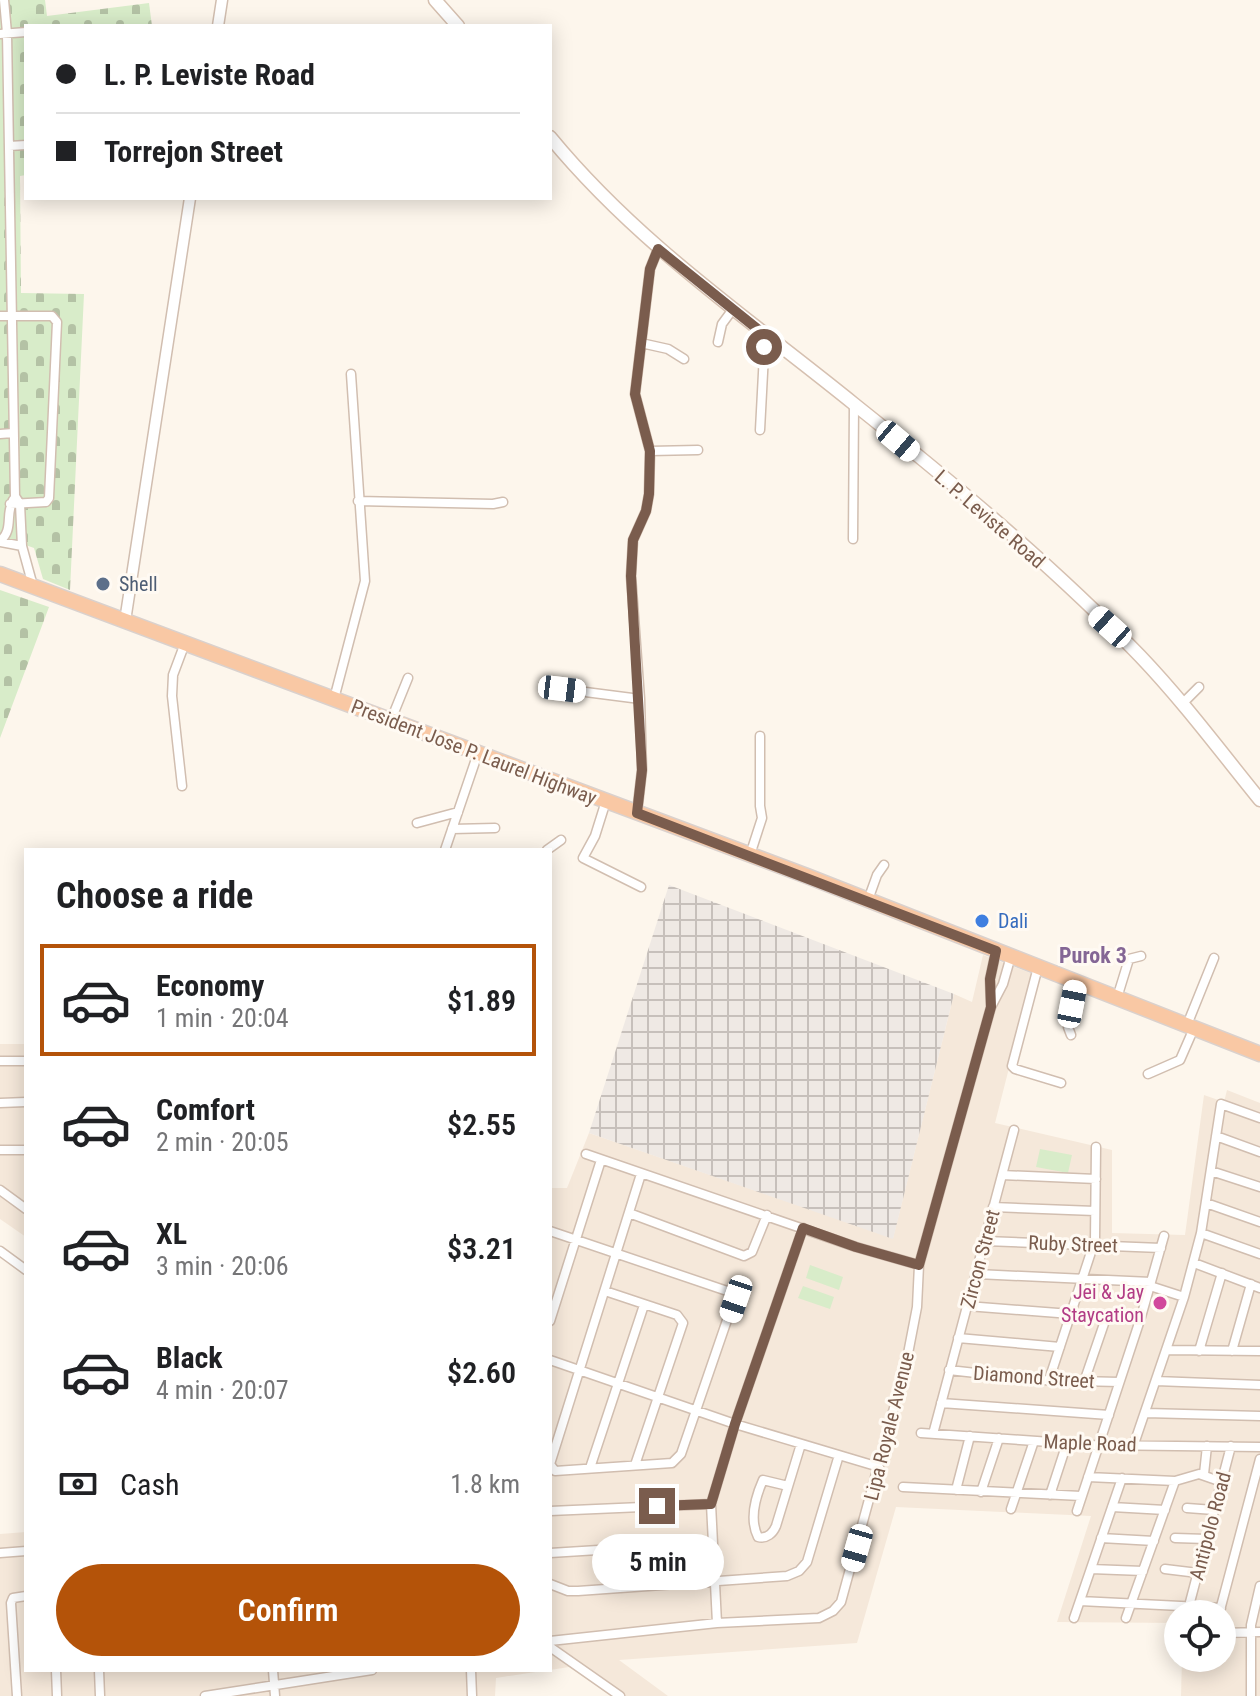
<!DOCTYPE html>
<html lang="en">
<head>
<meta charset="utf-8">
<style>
	:root { --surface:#fff; --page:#f2f2f2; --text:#202124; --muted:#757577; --line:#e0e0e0; --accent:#b45309 }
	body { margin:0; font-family:"Roboto Condensed",sans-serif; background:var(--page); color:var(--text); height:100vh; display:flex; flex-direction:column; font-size:30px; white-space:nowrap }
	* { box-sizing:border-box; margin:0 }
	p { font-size:26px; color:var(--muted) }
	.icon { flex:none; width:44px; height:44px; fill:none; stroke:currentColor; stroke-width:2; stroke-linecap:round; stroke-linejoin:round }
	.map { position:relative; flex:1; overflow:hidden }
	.drawer { position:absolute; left:24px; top:848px; width:528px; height:824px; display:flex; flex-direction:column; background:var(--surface); border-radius:0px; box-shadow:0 4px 20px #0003 }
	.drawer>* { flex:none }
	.guide { position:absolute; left:24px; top:24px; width:528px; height:176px; border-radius:0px; box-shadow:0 4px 20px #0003; display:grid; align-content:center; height:176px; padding:0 32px; background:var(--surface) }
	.tools { position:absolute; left:1164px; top:1600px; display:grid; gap:16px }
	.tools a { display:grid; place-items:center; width:72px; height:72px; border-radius:50%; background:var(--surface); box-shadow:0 4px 20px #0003; font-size:40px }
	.end { position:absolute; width:36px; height:36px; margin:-18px; border:10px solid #7a5c4d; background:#fff; box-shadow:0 0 0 4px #fff }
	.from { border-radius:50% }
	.bubble { position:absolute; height:56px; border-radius:28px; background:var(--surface); box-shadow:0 4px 20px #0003; font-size:26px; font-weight:600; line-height:56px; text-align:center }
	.car { position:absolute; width:24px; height:48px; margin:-24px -12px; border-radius:10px; box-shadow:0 0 6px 2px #0007; background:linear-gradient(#fff 24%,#345 0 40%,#fff 0 76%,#345 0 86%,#fff 0) }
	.guide b { display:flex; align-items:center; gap:28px; height:76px; font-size:30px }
	.guide b+b { border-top:2px solid var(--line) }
	.guide i { width:20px; height:20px; background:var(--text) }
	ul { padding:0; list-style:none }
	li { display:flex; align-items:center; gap:24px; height:112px; margin:0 16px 12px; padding:0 16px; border:4px solid transparent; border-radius:0px }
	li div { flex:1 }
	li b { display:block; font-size:30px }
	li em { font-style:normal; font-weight:600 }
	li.current { border-color:var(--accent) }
	li>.icon { width:72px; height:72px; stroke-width:1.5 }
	h2 { padding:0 32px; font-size:36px; line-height:96px }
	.pay { display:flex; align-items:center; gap:20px; height:88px; padding:0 32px; font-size:30px }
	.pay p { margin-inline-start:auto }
	.action { display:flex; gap:16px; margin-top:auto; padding:16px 32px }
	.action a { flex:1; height:92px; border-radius:48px; background:var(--accent); color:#fff; font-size:32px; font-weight:600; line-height:92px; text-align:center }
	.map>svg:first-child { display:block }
	.residential { fill:#f5e8da }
	.industrial { fill:url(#industrial-grid) }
	.green { fill:#d8ecc9 }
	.cemetery { fill:url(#cemetery-stones) }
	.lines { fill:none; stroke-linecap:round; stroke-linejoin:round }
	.minor-casing { stroke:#d1beb0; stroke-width:11 }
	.tertiary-casing { stroke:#d1beb0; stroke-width:13 }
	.secondary-casing { stroke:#d6c0b0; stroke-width:15 }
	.trunk-casing { stroke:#dad1cd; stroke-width:17 }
	.minor { stroke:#fff; stroke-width:8 }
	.tertiary { stroke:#fff; stroke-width:10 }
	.secondary { stroke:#fff; stroke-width:12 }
	.trunk { stroke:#f9c8a4; stroke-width:14 }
	.route { stroke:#7a5c4d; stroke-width:10 }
	.service-dot { fill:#5c6f8a; stroke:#fffaf3; stroke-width:3 }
	.shop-dot { fill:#3f7fe0; stroke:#fffaf3; stroke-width:3 }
	.hotel-dot { fill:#d1479c; stroke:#fffaf3; stroke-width:3 }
	.labels { text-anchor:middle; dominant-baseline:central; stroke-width:6; stroke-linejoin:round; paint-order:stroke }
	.street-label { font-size:20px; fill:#7a5c4d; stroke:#fffaf3 }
	.service-label { font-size:20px; fill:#4e5e75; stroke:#fffaf3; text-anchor:start }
	.shop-label { font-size:20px; fill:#366cbe; stroke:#fffaf3; text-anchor:start }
	.hotel-label { font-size:20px; fill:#b23c85; stroke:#fffaf3; text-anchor:end }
	.neighbourhood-label { font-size:22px; font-weight:bold; fill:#846695; stroke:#fffaf3 }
</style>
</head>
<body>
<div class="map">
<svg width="1260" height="1696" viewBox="0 0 1260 1696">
	<defs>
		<pattern id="industrial-grid" width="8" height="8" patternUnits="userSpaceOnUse" patternTransform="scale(2)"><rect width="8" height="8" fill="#efe9e4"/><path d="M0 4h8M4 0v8" fill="none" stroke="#c7c0bb"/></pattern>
		<pattern id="cemetery-stones" width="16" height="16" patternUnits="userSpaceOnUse" patternTransform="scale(2)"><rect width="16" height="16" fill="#d8ecc9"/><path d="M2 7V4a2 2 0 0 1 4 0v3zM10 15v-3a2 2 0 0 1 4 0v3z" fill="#b4c2a5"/></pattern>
	</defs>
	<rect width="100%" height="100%" fill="#fdf6ec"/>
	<path class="residential" d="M983,955L1033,974L995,1123L1112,1150V1233L1185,1235L1204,1095L1224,1102L1227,1090L1260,1103V1696H1181L1182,1658H1222V1614H1178V1623L1057,1622L1091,1516L896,1507L857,1643L619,1660L668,1696H611L569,1667L550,1670V1188H567L589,1133L893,1238L954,994L972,1002Z
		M0,1044H26V1237L0,1219Z
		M26,1532V1670H548L496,1678L495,1696H0V1534Z"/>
	<path class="industrial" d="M669,885L954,994L893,1239L589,1133Z"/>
	<path class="green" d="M1040,1149L1072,1155L1068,1173L1036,1167Z
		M810,1265L843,1277L839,1290L806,1278Z
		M803,1286L834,1297L830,1309L798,1298Z"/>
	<path class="cemetery" d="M0,0H45L47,16L149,3L152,26H26V175L20,176L21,293L84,294L70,590L43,579L34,548L0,536Z
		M0,590L49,607L0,738Z"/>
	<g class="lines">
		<defs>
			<path id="minor" d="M4,0L7,33L15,496L20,504L22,546L33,586
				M0,34L26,32
				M9,146L26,145
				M0,316H52L57,322L49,498L46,502L10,504
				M718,342L722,324L733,309
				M641,343L668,349L684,359
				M760,430L765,335
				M0,434L13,433
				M650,451L635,394L650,269L658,249
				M358,501L493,504L503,502
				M853,539L854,404
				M0,541C14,530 5,514 13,500
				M0,542L22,546
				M562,689L640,699L642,770L637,813
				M334,699L365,581L351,374
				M640,699L631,576L633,540L646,511L649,494L650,451L698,450
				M1182,704L1199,687
				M391,720L408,678
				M182,786L172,696L173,675L185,643
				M606,801L595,836L583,858L641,887
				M417,823L458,812
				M452,829L495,828
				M445,850L478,753
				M547,850L561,840
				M750,855L762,818L760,806V736
				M868,900L877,875L884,865
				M1038,967L1012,1066L1015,1069L1061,1083
				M1117,998L1129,959L1141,956
				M991,1007L990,979L996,951
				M1187,1025L1214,958
				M1071,1035L1068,1027L1076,982
				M0,1061H26
				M1148,1074L1180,1060L1194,1028
				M0,1103L26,1102
				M1216,1136L1260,1152
				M0,1150H26
				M586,1154L856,1247L919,1265
				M1211,1171L1260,1187
				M1002,1175L1096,1179
				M0,1190L26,1209
				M1206,1203L1260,1222
				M993,1207L1095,1211
				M629,1213L744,1256L752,1252L767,1215
				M550,1231L736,1294L681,1454L672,1463L555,1471L550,1464L641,1174
				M1201,1233L1260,1254
				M985,1241L1161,1248
				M0,1251L26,1270
				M1194,1263L1260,1288
				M977,1274L1151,1282
				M1150,1286L1184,1297
				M605,1291L677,1315L683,1323L635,1465
				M967,1306L1071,1314L1141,1317
				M550,1321L601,1160
				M958,1338L1060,1347
				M1166,1350L1260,1351
				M1199,1351L1222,1273
				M1232,1351L1251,1284
				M550,1360L735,1424L879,1467
				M949,1370L1038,1380L1119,1382
				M1049,1380L1095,1240L1096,1147
				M1156,1381L1260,1385
				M1084,1382L1107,1315
				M941,1403L1109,1415
				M1146,1413L1260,1416
				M921,1433L1093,1445L1260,1447
				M933,1434L1014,1130
				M1134,1444L1184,1297L1201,1233L1221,1104L1260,1118
				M590,1468L644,1305
				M1204,1474L1207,1446
				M1088,1477L1175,1481L1199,1474L1222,1482
				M788,1486L763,1480C755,1498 749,1519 758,1537C767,1539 773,1533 776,1526L801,1444
				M903,1487L1081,1496
				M956,1490L970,1436
				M981,1492L999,1438
				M1050,1495L1067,1443
				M1112,1507L1165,1510
				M1187,1508L1214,1510
				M1011,1509L1034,1441
				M550,1511L711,1504
				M1077,1511L1141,1317L1164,1236
				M1101,1538L1154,1541
				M1175,1538L1207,1539
				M0,1553L26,1551
				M550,1553L711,1543
				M1091,1569L1143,1571
				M1165,1569L1198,1573
				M550,1584L568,1591H578L787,1576L799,1571L807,1562L839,1455
				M1080,1601L1221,1608
				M1189,1606L1231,1446
				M1219,1614L1260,1459
				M1074,1618L1122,1478
				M1126,1618L1175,1481
				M717,1623L711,1504L735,1424L803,1228
				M1222,1633L1260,1632
				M550,1641L717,1623L819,1618L833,1611L841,1602L906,1364L917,1307L919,1265L991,1007L1003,984L1011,956
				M550,1647L620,1696
				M56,1670L57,1696
				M99,1670L100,1696
				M273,1670L275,1696
				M471,1670L472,1696
				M17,1696L11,1603L13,1598L26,1596
				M205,1696L372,1670
				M1251,1696V1625L1260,1586"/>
			<path id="tertiary" d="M218,26L222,0
				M125,621L190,198"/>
			<path id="secondary" d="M435,0L458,26
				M550,137C637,243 749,319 854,404C953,483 1052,565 1140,656C1183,701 1221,752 1260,800"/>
			<path id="trunk" d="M0,574L807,876L1260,1054"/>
		</defs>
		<use href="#minor" class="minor-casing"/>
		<use href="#tertiary" class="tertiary-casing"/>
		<use href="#secondary" class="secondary-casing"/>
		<use href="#trunk" class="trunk-casing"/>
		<use href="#minor" class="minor"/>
		<use href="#tertiary" class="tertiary"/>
		<use href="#secondary" class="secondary"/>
		<use href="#trunk" class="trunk"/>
	</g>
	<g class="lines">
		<path class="route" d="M657,1506L711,1504L735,1424L803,1228L856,1247L919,1265L991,1007L990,979L996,951L637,813L642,770L631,576L633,540L646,511L649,494L650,451L635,394L650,269L658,249L765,335L764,347"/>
	</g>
	<circle class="service-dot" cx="103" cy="584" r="8"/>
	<circle class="shop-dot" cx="982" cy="921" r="8"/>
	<circle class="hotel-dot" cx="1160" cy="1303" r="8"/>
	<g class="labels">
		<g class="street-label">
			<text transform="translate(990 519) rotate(41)">L. P. Leviste Road</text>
			<text transform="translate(474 752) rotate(21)">President Jose P. Laurel Highway</text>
			<text transform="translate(1073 1244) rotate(2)">Ruby Street</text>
			<text transform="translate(980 1259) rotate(-75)">Zircon Street</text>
			<text transform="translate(1034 1377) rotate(4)">Diamond Street</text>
			<text transform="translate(889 1426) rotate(-76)">Lipa Royale Avenue</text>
			<text transform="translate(1090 1443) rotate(2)">Maple Road</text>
			<text transform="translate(1210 1526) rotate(-75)">Antipolo Road</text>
		</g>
		<g class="service-label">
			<text x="119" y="584">Shell</text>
		</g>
		<g class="shop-label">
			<text x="998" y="921">Dali</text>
		</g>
		<g class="hotel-label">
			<text x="1144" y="1292">Jei &amp; Jay<tspan x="1144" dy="23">Staycation</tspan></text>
		</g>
		<g class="neighbourhood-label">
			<text x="1093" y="955">Purok 3</text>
		</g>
	</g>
</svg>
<div class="tools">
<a><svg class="icon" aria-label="locate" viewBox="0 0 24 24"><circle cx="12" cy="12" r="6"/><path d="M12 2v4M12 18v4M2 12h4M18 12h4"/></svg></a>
</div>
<i class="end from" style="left:764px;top:347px"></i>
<i class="end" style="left:657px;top:1506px"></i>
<div class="bubble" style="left:592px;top:1534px;width:132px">5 min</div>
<i class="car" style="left:898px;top:441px;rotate:130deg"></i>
<i class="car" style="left:1110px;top:627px;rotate:312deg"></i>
<i class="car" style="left:562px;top:689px;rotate:97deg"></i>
<i class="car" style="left:1072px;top:1004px;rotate:11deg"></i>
<i class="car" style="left:736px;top:1299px;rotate:199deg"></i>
<i class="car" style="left:857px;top:1548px;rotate:196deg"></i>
<div class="guide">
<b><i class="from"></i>L. P. Leviste Road</b>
<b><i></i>Torrejon Street</b>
</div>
<section class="drawer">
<h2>Choose a ride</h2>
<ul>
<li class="current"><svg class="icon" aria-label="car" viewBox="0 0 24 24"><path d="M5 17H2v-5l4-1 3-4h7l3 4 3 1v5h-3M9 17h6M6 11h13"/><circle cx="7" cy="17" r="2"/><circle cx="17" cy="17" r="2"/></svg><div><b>Economy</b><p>1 min · 20:04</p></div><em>$1.89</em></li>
<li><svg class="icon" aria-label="car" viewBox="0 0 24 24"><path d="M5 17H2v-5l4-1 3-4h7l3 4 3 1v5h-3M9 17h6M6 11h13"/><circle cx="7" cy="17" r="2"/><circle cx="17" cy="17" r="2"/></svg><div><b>Comfort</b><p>2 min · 20:05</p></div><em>$2.55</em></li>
<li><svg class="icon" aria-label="car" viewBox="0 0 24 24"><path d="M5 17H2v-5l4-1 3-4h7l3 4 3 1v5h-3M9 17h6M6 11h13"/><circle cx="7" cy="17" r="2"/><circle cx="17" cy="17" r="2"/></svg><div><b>XL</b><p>3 min · 20:06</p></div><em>$3.21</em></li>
<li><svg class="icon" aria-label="car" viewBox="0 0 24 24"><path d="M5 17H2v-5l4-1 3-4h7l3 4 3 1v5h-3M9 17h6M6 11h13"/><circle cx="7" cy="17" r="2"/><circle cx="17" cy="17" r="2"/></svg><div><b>Black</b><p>4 min · 20:07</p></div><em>$2.60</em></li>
</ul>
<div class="pay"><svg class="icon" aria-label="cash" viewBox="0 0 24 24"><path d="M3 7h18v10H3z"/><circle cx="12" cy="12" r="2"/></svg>Cash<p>1.8 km</p></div>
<div class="action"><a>Confirm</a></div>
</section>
</div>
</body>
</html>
